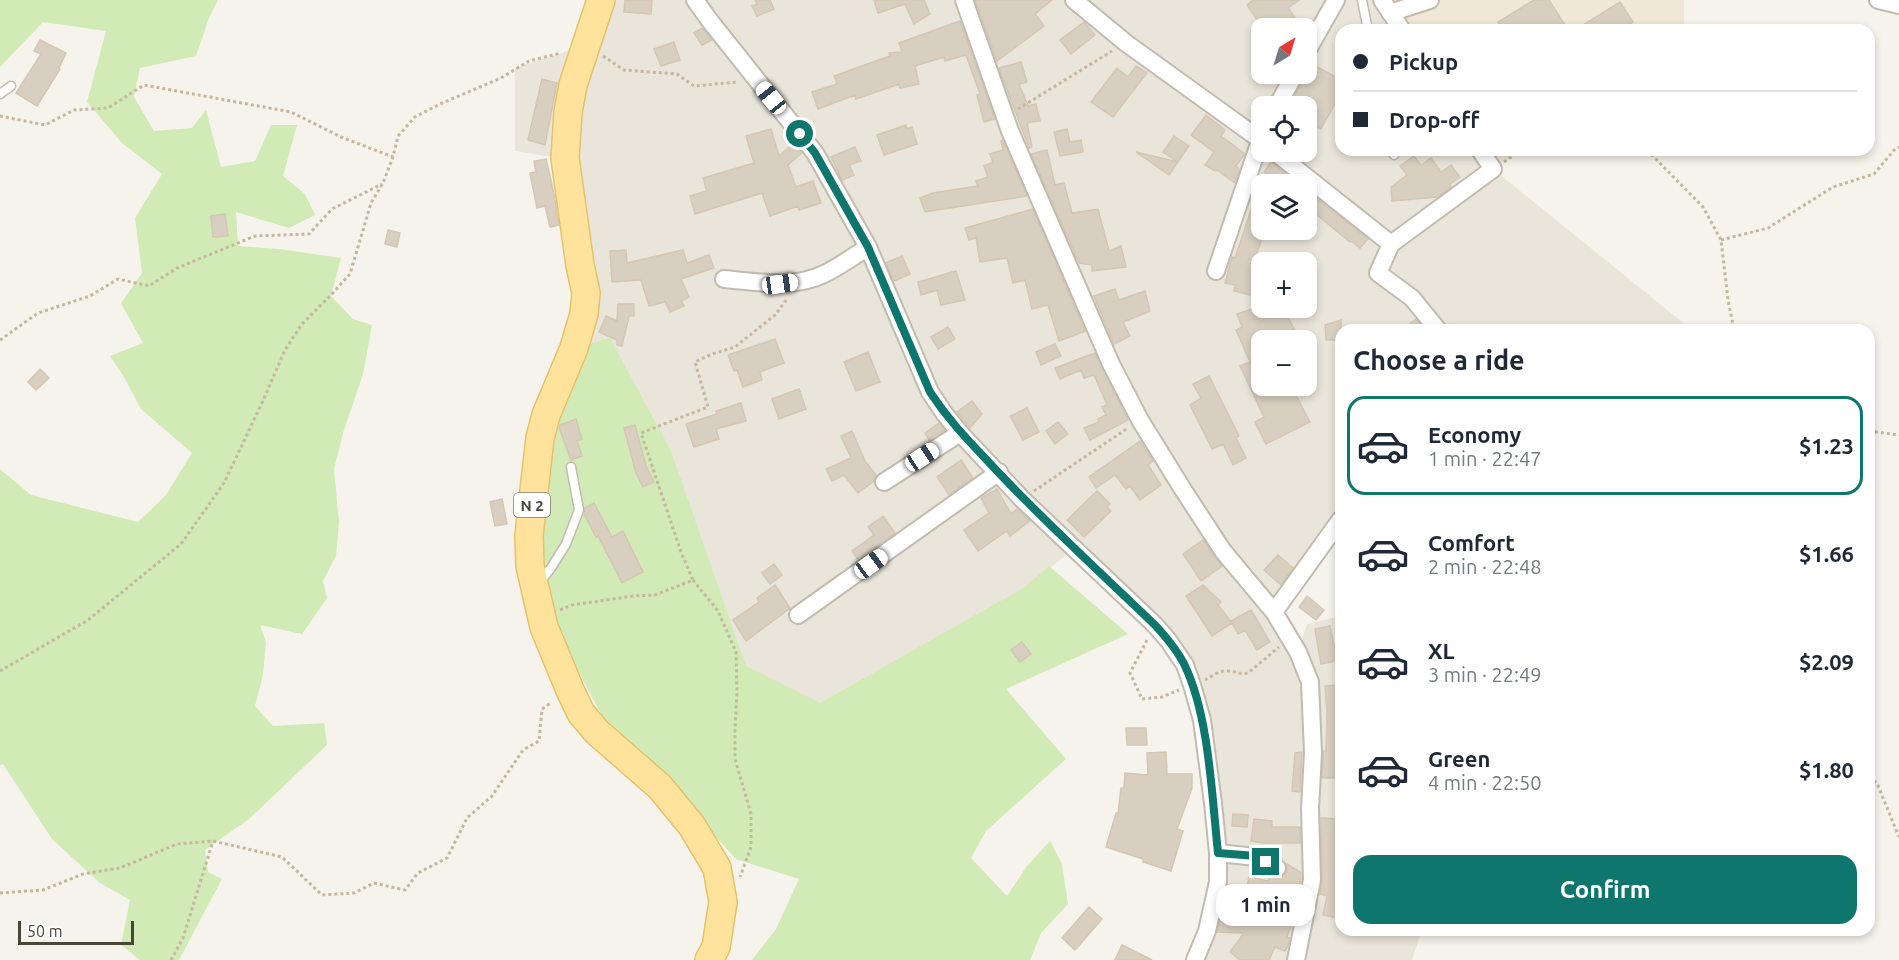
<!DOCTYPE html>
<html lang="en">
<head>
<meta charset="utf-8">
<style>
	:root { --surface:#fff; --page:#f2f2f3; --text:#1f2937; --muted:#747a83; --line:#e0e1e3; --accent:#0f766e }
	body { margin:0; font-family:Ubuntu,sans-serif; background:var(--page); color:var(--text); height:100vh; display:flex; flex-direction:column; font-size:22px; white-space:nowrap }
	* { box-sizing:border-box; margin:0 }
	p { font-size:20px; color:var(--muted) }
	.icon { flex:none; width:33px; height:33px; fill:none; stroke:currentColor; stroke-width:2; stroke-linecap:round; stroke-linejoin:round }
	.map { position:relative; flex:1; overflow:hidden }
	.panel { position:absolute; left:1335px; top:324px; width:540px; height:612px; display:flex; flex-direction:column; background:var(--surface); border-radius:18px; box-shadow:0 3px 9px #0003 }
	.panel>* { flex:none }
	.hud { position:absolute; left:1335px; top:24px; width:540px; height:132px; border-radius:18px; box-shadow:0 3px 9px #0003; display:grid; align-content:center; height:132px; padding:0 18px; background:var(--surface) }
	.needle { width:39px; rotate:38deg }
	.controls { position:absolute; left:1251px; top:18px; display:grid; gap:12px }
	.controls a { display:grid; place-items:center; width:66px; height:66px; border-radius:12px; background:var(--surface); box-shadow:0 3px 9px #0003; font-size:30px }
	.scale { position:absolute; left:18px; bottom:15px; width:116px; box-sizing:border-box; padding-left:6px; border:3px solid #4b4439; border-top:0; font-size:16px; line-height:21px; white-space:nowrap; color:#4b4439; -webkit-text-stroke:4px #fff; paint-order:stroke }
	.end { position:absolute; width:27px; height:27px; margin:-14px; border:8px solid #0f766e; background:#fff; box-shadow:0 0 0 3px #fff }
	.from { border-radius:50% }
	.bubble { position:absolute; height:42px; border-radius:18px; background:var(--surface); box-shadow:0 3px 9px #0003; font-size:20px; font-weight:700; line-height:42px; text-align:center }
	.car { position:absolute; width:18px; height:36px; margin:-18px -9px; border-radius:8px; box-shadow:0 0 4px 2px #0007; background:linear-gradient(#fff 24%,#345 0 40%,#fff 0 76%,#345 0 86%,#fff 0) }
	.hud b { display:flex; align-items:center; gap:21px; height:57px; font-size:22px }
	.hud b+b { border-top:2px solid var(--line) }
	.hud i { width:15px; height:15px; background:var(--text) }
	ul { padding:0; list-style:none }
	li { display:flex; align-items:center; gap:18px; height:99px; margin:0 12px 9px; padding:0 6px; border:3px solid transparent; border-radius:18px }
	li div { flex:1 }
	li b { display:block; font-size:22px }
	li em { font-style:normal; font-weight:700 }
	li.current { border-color:var(--accent) }
	li>.icon { width:54px; height:54px; stroke-width:1.5 }
	h2 { padding:0 18px; font-size:27px; line-height:72px }
	.button { display:flex; gap:12px; margin-top:auto; padding:12px 18px }
	.button a { flex:1; height:69px; border-radius:18px; background:var(--accent); color:#fff; font-size:24px; font-weight:700; line-height:69px; text-align:center }
	.map>svg:first-child { display:block }
	.residential { fill:#eae5da; fill-rule:evenodd }
	.education { fill:#efe8d6 }
	.green { fill:#d2eab5 }
	.building { fill:#d8cfc1; stroke:#d3c7b4; stroke-width:1.5 }
	.lines { fill:none; stroke-linecap:round; stroke-linejoin:round }
	.lane-casing { stroke:#c2bbae; stroke-width:11 }
	.street-casing { stroke:#c2bbae; stroke-width:20 }
	.primary-casing { stroke:#e6c16a; stroke-width:30 }
	.path { stroke:#c4b79f; stroke-width:3; stroke-dasharray:3 3; stroke-linecap:butt }
	.lane { stroke:#fff; stroke-width:8 }
	.street { stroke:#fff; stroke-width:16 }
	.primary { stroke:#ffe39c; stroke-width:27 }
	.route { stroke:#0f766e; stroke-width:8 }
	.labels { text-anchor:middle; dominant-baseline:central; stroke-width:4.5; stroke-linejoin:round; paint-order:stroke }
	.shield { fill:#fff; stroke:#817c74; stroke-width:1.5 }
	.shield-label { font-size:15px; font-weight:bold; fill:#4b4439 }
</style>
</head>
<body>
<div class="map">
<svg width="1899" height="960" viewBox="0 0 1899 960">
	<rect width="100%" height="100%" fill="#f6f3ec"/>
	<path class="residential" d="M600,0H1381L1401,30H1341V150H1480L1493,169L1692,330H1341V519L1274,612L1298,651L1307,624L1341,616V930H1422L1412,960H1195L1218,853L1185,665L1074,549L945,651L841,715L734,678L574,348L584,314L565,159L515,151V68L586,45ZM1262,28H1306V74H1262ZM1262,106H1306V152H1262ZM1262,184H1306V230H1262ZM1262,262H1306V308H1262ZM1262,340H1306V386H1262Z"/>
	<path class="education" d="M1381,0H1684V30H1401Z
		M1480,150H1522L1493,169Z"/>
	<path class="green" d="M0,0H218L209,18L196,56L140,68L134,97L154,131L192,128L206,110L221,167L255,161L271,125H297L283,176L305,194L315,215L289,228L236,212L238,246L279,249L341,258L331,296L353,319L372,325L363,374L343,433L334,469L339,522L336,556L323,581L327,598L302,634L260,625L266,642L263,675L255,706L273,726L324,723L327,745L249,819L205,850L208,872L222,879L179,960H140L121,945L130,900L100,883L52,839L3,764L0,765V469L31,495L138,522L166,495L192,453L141,409L124,377L110,356L143,343L121,303L142,273L135,218L162,174L122,143L87,102L106,31L43,22L0,67Z
		M610,338L671,451L746,666L820,703L1025,587L1049,566L1128,634L1006,689L1066,759L986,831L971,858L1007,896L1027,866L1050,841L1062,864L1068,904L1041,933L1030,960H752L776,929L799,879L736,859L692,811L623,755L574,663L530,566L533,494L574,348Z"/>
	<path class="building" d="M625,0H652L651,14L624,12Z
		M755,0H770L774,9L757,16L752,6L757,4Z
		M874,0H924L930,14L914,24L905,4L878,13Z
		M975,0H1052L1035,14L1044,26L997,61Z
		M1253,0H1299L1288,8L1302,28H1282L1274,17L1261,26L1247,5Z
		M1534,0H1549L1568,30H1503L1498,22Z
		M1620,2L1633,22L1620,30H1575Z
		M960,21L995,119L984,122L977,95L980,94L966,55L945,61L944,57L915,66L919,84L900,88L899,84L856,99L855,95L818,109L812,92L837,84L834,76L890,56L889,53L902,52L899,43Z
		M1084,22L1095,35L1071,54L1060,40Z
		M702,28L712,40L702,45L694,33Z
		M40,40L66,53L59,68L60,69L37,106L16,93L41,54L34,51Z
		M674,42L680,60L661,66L654,49Z
		M1021,62L1027,82L1019,84L1028,106L1036,104L1040,121L1027,123L1032,147L1029,148L999,68Z
		M1312,64L1341,80V93L1321,129L1306,120V106H1289Z
		M1136,66L1147,73L1113,117L1091,102L1117,68L1128,77Z
		M542,79L557,83L545,145L528,140Z
		M1206,115L1225,130L1221,136L1245,154L1236,166L1239,169L1235,183L1217,170L1215,171L1205,165L1214,152L1191,135Z
		M906,125L907,129L912,127L917,144L884,155L877,135Z
		M771,129L779,156L794,143L802,153L788,165L796,187L813,181L821,203L799,210L798,206L770,216L762,193L695,214L690,196L707,191L703,178L754,163L746,136Z
		M1067,129L1070,142L1081,140L1083,152L1060,156L1054,132Z
		M1174,136L1189,146L1169,175L1136,152L1178,162L1163,152Z
		M1003,140L1027,196L925,212L920,198L933,193L978,186L976,181L988,177L984,166L993,162L990,154L1003,150L1001,141Z
		M855,147L861,161L849,165L854,175L842,180L831,157Z
		M1047,150L1055,185L1064,183L1072,213L1098,209L1109,251L1121,246L1126,267L1092,271V265L1079,263L1031,154Z
		M1414,156L1421,165L1431,158L1441,172L1451,165L1460,177L1450,184L1451,187L1438,197L1392,201L1391,187L1407,175L1400,166Z
		M546,159L554,194L559,225L550,227L545,206L537,208L530,173L536,172L534,161Z
		M1271,162L1299,184H1280L1264,172Z
		M1259,186H1262V230H1265L1252,267L1262,269V298L1234,291L1235,285L1225,283L1232,257L1235,258Z
		M1306,190L1368,239L1360,248L1351,241L1350,242L1306,206Z
		M1033,209L1085,331L1059,341L1048,305L1032,309L1025,280L1013,283L1007,258L980,262L976,238L969,240L965,228Z
		M225,214L228,236L213,237L211,216Z
		M388,230L400,233L397,247L385,244Z
		M626,250L627,263L683,250L687,263L709,255L714,268L681,279L689,297L681,301L684,306L670,312L665,302L649,306L641,280L612,282L610,251Z
		M902,256L910,274L894,281L886,263Z
		M956,271L965,300L941,305L937,290L921,295L918,282Z
		M1115,289L1119,300L1145,291L1150,311L1123,322L1130,336L1114,344L1094,296Z
		M618,304H634V316H629L622,346L617,345V340L599,332L606,316L617,321Z
		M1262,306V316L1278,308H1282L1301,340H1262V386H1291L1310,422L1266,444L1255,422L1264,417L1240,366L1250,362L1236,330L1242,327L1237,314Z
		M1416,319L1424,330H1402Z
		M1341,320V340H1326L1325,325Z
		M948,327L955,339L938,349L931,337Z
		M775,339L784,363L760,372L762,380L743,387L737,370L734,371L728,355Z
		M1055,344L1061,356L1041,365L1036,352Z
		M868,352L880,382L856,391L844,362Z
		M1095,353L1128,420L1090,440L1084,428L1099,422L1098,419L1106,415L1102,407L1107,405L1094,375L1084,378L1081,370L1060,379L1055,368Z
		M40,369L49,378L36,390L28,382Z
		M1209,376L1239,436L1236,438L1246,458L1233,465L1223,444L1212,449L1190,405L1201,398L1193,384Z
		M799,389L806,409L779,419L772,399Z
		M972,401L982,414L970,428L957,412Z
		M741,403L746,421L716,429L719,439L694,447L686,424L717,414L716,411Z
		M1027,408L1039,432L1023,440L1010,416Z
		M576,419L582,439L577,441L582,456L571,460L559,427L560,425Z
		M1058,422L1068,434L1055,444L1046,431Z
		M939,423L945,430L929,440L925,433Z
		M635,425L646,466L654,482L643,487L636,473L624,428Z
		M852,431L865,461L876,475L874,481L858,493L844,475L832,481L826,469L851,458L841,436Z
		M1140,441L1153,461L1148,465L1161,485L1140,500L1130,486L1126,489L1115,475L1096,488L1089,477Z
		M961,460L973,478L949,495L937,477Z
		M997,489L1011,514L1017,509L1030,521L1010,536L1007,531L978,551L964,530L989,513L981,498Z
		M1097,491L1110,504L1107,507L1111,511L1084,537L1067,520Z
		M502,499L507,524L495,526L490,502Z
		M594,503L612,537L623,531L643,572L622,583L598,536L596,537L584,514L585,508Z
		M883,516L895,533L858,560L852,551L874,535L868,527Z
		M1203,540L1222,566L1201,581L1183,554Z
		M1278,555L1293,568L1281,585L1264,570Z
		M774,564L782,575L770,584L762,573Z
		M775,585L790,608L746,641L733,620L759,602L757,598Z
		M1203,585L1221,602L1218,605L1232,623L1212,636L1186,596Z
		M1307,596L1324,610L1316,620L1299,607Z
		M1251,610L1270,642L1257,650L1245,630L1238,634L1231,621Z
		M1330,626L1334,645L1341,644V660L1321,664L1315,629Z
		M1022,642L1031,654L1020,662L1011,650Z
		M1340,685L1341,778H1322L1323,751H1326L1327,713L1325,686Z
		M1126,728H1146L1147,745H1127Z
		M1166,752L1167,774H1192V788L1177,829L1183,831L1171,871L1143,862V859L1106,847L1116,813H1118L1121,788H1124L1125,773L1148,775L1147,753Z
		M1302,752L1300,792L1292,791L1295,753Z
		M1233,814L1248,815L1247,827L1232,826Z
		M1321,818L1341,819L1338,855H1341V898L1337,918L1323,915L1327,896L1320,894L1322,880Z
		M1254,819L1272,821V827H1300V843H1263L1251,841Z
		M1287,864L1301,873V879L1293,921L1287,937L1290,938L1289,943L1285,951L1275,947L1269,960H1240L1230,952L1244,933L1217,932L1229,885L1246,891L1249,877L1268,881L1270,876L1277,878L1282,877L1287,872Z
		M1089,907L1102,919L1075,950L1062,938Z
		M1122,945L1152,960H1115Z"/>
	<g class="lines">
		<defs>
			<path id="lane" d="M1362,0L1368,30
				M0,94L11,86
				M1391,150L1394,155
				M539,583L551,568L566,544L579,510L571,467"/>
			<path id="street" d="M695,0L710,21L815,153L868,247L930,392L944,413L960,433L1022,499L1155,625L1168,640L1185,665L1192,685L1202,720L1213,803L1218,853V882L1207,931L1195,960
				M964,0L1010,131L1111,364L1140,420L1182,488L1223,551L1274,612L1298,652L1310,682L1313,753L1310,809L1312,880L1296,960
				M1074,0L1126,43L1262,141
				M1382,0L1402,30
				M1878,0L1899,5
				M1390,13L1430,0
				M1306,53L1336,0
				M1277,106L1295,74
				M1275,152L1391,244
				M1216,271L1262,135
				M724,279C756,282 794,289 824,274C839,267 854,256 868,247
				M1438,330L1412,298L1378,273L1391,244L1493,169L1480,150
				M884,482L960,433
				M1274,612L1341,519
				M798,615L999,472
				M1218,853L1256,857L1277,868"/>
			<path id="primary" d="M601,0L573,85L568,112L565,158L580,265L586,293L584,314L574,348L546,415L540,438L529,535L530,566L544,627L570,690L581,713L597,732L660,787L692,826L717,868L723,902L716,947L709,960"/>
		</defs>
		<use href="#lane" class="lane-casing"/>
		<use href="#street" class="street-casing"/>
		<use href="#primary" class="primary-casing"/>
		<path class="path" d="M603,56L624,70L677,74L694,86L738,82
			M1018,109L1112,51
			M0,116L45,125L74,110L108,108L144,85L291,112L341,137L393,157
			M1647,150L1703,207L1721,240L1728,300L1734,330
			M1504,162L1521,150
			M1721,240L1768,228L1833,187L1874,174L1895,149L1899,147
			M0,340L38,313L90,296L118,279L149,286L177,268L255,236L309,234L332,209L382,184
			M1869,431L1899,435
			M1034,491L1128,428
			M693,580L718,611L736,652L737,692L735,729V759L751,814V847L740,877
			M560,610L572,605L633,596L655,595L693,580L681,552L641,433L708,407L695,362L712,354L735,347L775,315L787,299
			M1147,640L1130,673L1142,699L1162,697L1179,690
			M0,671L88,620L181,544L224,483L262,403L285,350L302,324L331,295L350,274L371,203L383,183L393,157L398,136L415,117L440,104L501,78L529,61L561,53
			M1205,680C1212,676 1220,670 1228,671C1236,671 1240,675 1248,673L1279,647
			M1869,777L1877,783L1899,837
			M0,893L43,890L83,874L120,868L177,844L213,841L282,857L322,895L354,893L374,883L405,890L418,873L447,858L467,818L492,796L523,750L539,741L542,709L552,702
			M171,960L183,938L213,841"/>
		<use href="#lane" class="lane"/>
		<use href="#street" class="street"/>
		<use href="#primary" class="primary"/>
	</g>
	<g class="lines">
		<path class="route" d="M800,134L815,153L868,247L930,392C951,424 972,444 998,472C1048,525 1102,574 1155,625C1166,637 1178,651 1185,666C1209,716 1212,797 1218,853L1256,856L1266,862"/>
	</g>
	<g class="labels">
		<rect class="shield" x="514" y="493" width="36" height="24" rx="4.5"/>
		<g class="shield-label">
			<text x="532" y="505">N 2</text>
		</g>
	</g>
</svg>
<div class="controls">
<a><svg class="needle" viewBox="-14 -14 28 28"><path d="M0-13l5 13h-10z" fill="#e53935"/><path d="M0 13l5-13h-10z" fill="#747a83"/></svg></a>
<a><svg class="icon" aria-label="locate" viewBox="0 0 24 24"><circle cx="12" cy="12" r="6"/><path d="M12 2v4M12 18v4M2 12h4M18 12h4"/></svg></a>
<a><svg class="icon" aria-label="layers" viewBox="0 0 24 24"><path d="M12 4l9 5-9 5-9-5zM3 14l9 5 9-5"/></svg></a>
<a>+</a>
<a>−</a>
</div>
<div class="scale">50 m</div>
<i class="end from" style="left:800px;top:134px"></i>
<i class="end" style="left:1266px;top:862px"></i>
<div class="bubble" style="left:1216px;top:884px;width:99px">1 min</div>
<i class="car" style="left:771px;top:98px;rotate:321deg"></i>
<i class="car" style="left:780px;top:284px;rotate:82deg"></i>
<i class="car" style="left:922px;top:457px;rotate:57deg"></i>
<i class="car" style="left:871px;top:564px;rotate:54deg"></i>
<div class="hud">
<b><i class="from"></i>Pickup</b>
<b><i></i>Drop-off</b>
</div>
<section class="panel">
<h2>Choose a ride</h2>
<ul>
<li class="current"><svg class="icon" aria-label="car" viewBox="0 0 24 24"><path d="M5 17H2v-5l4-1 3-4h7l3 4 3 1v5h-3M9 17h6M6 11h13"/><circle cx="7" cy="17" r="2"/><circle cx="17" cy="17" r="2"/></svg><div><b>Economy</b><p>1 min · 22:47</p></div><em>$1.23</em></li>
<li><svg class="icon" aria-label="car" viewBox="0 0 24 24"><path d="M5 17H2v-5l4-1 3-4h7l3 4 3 1v5h-3M9 17h6M6 11h13"/><circle cx="7" cy="17" r="2"/><circle cx="17" cy="17" r="2"/></svg><div><b>Comfort</b><p>2 min · 22:48</p></div><em>$1.66</em></li>
<li><svg class="icon" aria-label="car" viewBox="0 0 24 24"><path d="M5 17H2v-5l4-1 3-4h7l3 4 3 1v5h-3M9 17h6M6 11h13"/><circle cx="7" cy="17" r="2"/><circle cx="17" cy="17" r="2"/></svg><div><b>XL</b><p>3 min · 22:49</p></div><em>$2.09</em></li>
<li><svg class="icon" aria-label="car" viewBox="0 0 24 24"><path d="M5 17H2v-5l4-1 3-4h7l3 4 3 1v5h-3M9 17h6M6 11h13"/><circle cx="7" cy="17" r="2"/><circle cx="17" cy="17" r="2"/></svg><div><b>Green</b><p>4 min · 22:50</p></div><em>$1.80</em></li>
</ul>
<div class="button"><a>Confirm</a></div>
</section>
</div>
</body>
</html>
